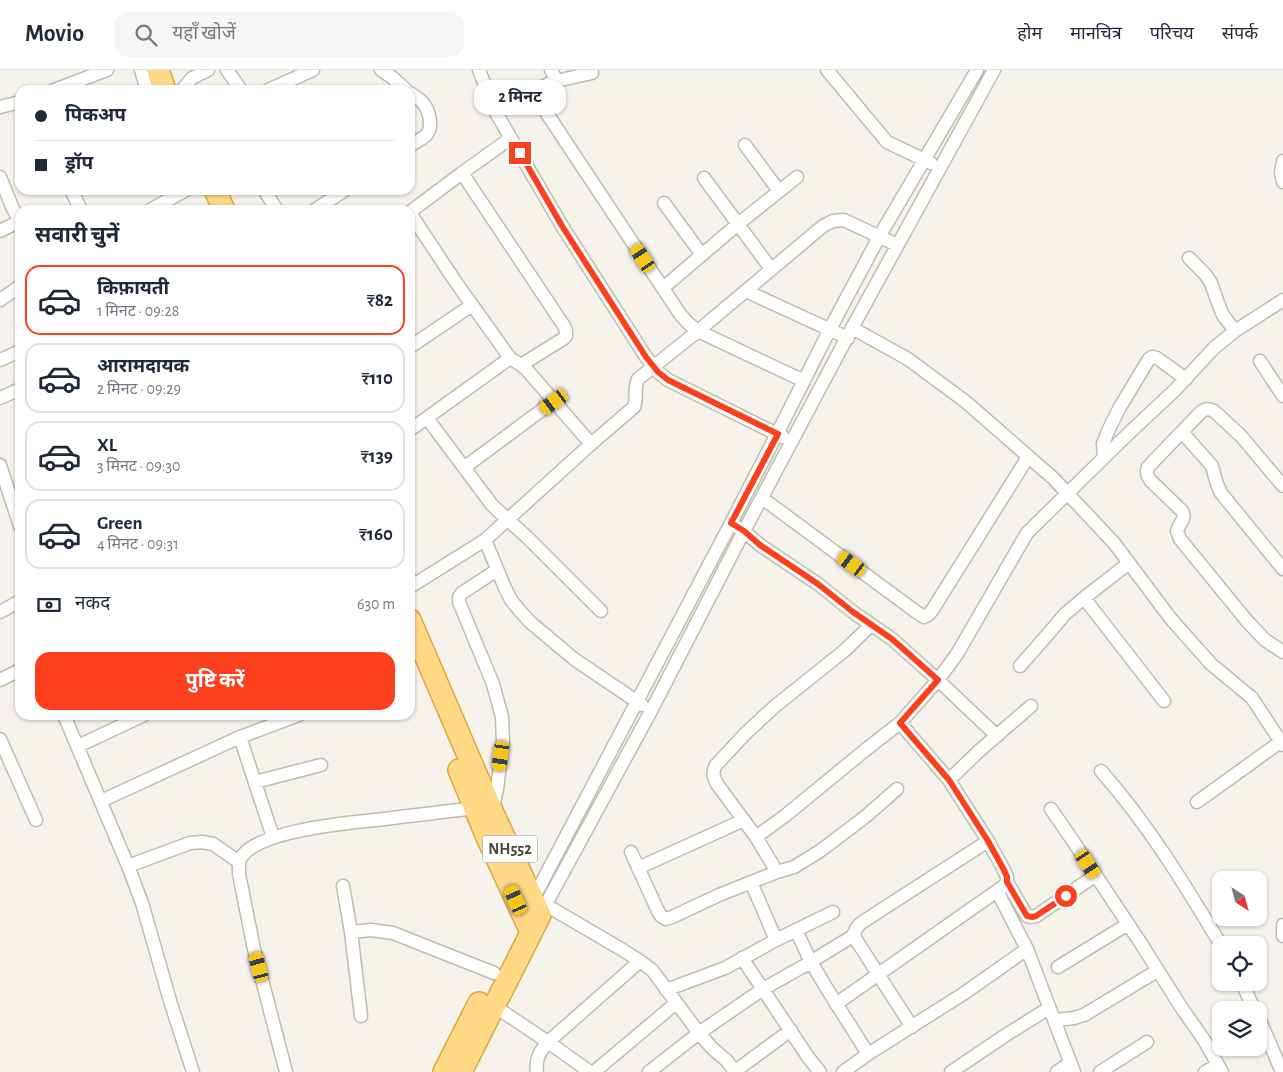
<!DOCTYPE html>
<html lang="hi">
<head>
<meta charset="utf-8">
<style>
	:root { --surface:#fff; --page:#f6f6f7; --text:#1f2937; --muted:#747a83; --line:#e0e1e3; --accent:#fc3f1d }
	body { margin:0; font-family:"Alegreya Sans","Noto Sans Devanagari",sans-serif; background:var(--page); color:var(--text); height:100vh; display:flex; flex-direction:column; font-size:19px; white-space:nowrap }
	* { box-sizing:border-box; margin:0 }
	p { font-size:16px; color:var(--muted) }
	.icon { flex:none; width:28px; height:28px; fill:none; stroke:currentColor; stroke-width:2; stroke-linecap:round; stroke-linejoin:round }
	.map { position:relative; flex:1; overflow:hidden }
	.sheet { position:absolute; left:15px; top:135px; width:400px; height:515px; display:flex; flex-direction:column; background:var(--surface); border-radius:15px; box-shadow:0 1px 4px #0004 }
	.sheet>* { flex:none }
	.hud { position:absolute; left:15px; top:15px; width:400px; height:110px; border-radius:15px; box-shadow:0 1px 4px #0004; display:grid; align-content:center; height:110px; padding:0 20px; background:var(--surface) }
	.needle { width:32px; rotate:144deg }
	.fabs { position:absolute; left:1212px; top:801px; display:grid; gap:10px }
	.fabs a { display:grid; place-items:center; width:55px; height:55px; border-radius:10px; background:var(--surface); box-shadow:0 1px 4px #0004; font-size:25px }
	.end { position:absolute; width:22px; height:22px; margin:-11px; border:6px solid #fc3f1d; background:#fff; box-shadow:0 0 0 2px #fff }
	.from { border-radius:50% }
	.bubble { position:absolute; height:35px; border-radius:15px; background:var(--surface); box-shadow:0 1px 4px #0004; font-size:16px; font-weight:700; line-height:35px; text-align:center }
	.car { position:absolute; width:15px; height:30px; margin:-15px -8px; border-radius:6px; box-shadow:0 0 4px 1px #0007; background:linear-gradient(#f5c518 24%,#345 0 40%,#f5c518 0 76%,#345 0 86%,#f5c518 0) }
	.hud b { display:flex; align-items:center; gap:18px; height:48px; font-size:19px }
	.hud b+b { border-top:1px solid var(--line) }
	.hud i { width:12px; height:12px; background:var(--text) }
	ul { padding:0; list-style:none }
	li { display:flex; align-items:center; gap:15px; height:70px; margin:0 10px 8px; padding:0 10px; border:2px solid var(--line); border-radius:15px }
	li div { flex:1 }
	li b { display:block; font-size:19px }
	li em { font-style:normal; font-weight:700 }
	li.selected { border-color:var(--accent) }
	li>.icon { width:45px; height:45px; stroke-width:1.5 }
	h2 { padding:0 20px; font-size:22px; line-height:60px }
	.pay { display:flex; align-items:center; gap:12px; height:55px; padding:0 20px; font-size:19px }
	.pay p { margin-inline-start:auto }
	.cta { display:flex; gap:10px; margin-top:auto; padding:10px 20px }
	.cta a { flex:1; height:58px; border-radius:15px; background:var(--accent); color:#fff; font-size:20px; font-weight:700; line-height:58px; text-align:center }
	header { display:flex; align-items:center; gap:30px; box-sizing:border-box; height:70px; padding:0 25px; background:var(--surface); border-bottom:1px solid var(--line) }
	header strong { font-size:24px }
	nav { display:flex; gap:28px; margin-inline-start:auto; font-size:18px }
	.search { width:350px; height:45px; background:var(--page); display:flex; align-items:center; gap:12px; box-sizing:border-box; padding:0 18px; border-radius:15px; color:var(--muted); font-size:19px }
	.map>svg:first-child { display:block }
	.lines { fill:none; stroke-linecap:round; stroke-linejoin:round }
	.minor-casing { stroke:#c2bbae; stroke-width:15 }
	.trunk-casing { stroke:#e0a43c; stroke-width:24 }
	.minor { stroke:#fff; stroke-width:12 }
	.trunk { stroke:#ffd985; stroke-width:21 }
	.route { stroke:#fc3f1d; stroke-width:6 }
	.labels { text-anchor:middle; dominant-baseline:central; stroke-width:4; stroke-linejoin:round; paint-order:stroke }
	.shield { fill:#fff; stroke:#817c74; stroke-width:1 }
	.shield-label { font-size:16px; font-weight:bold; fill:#4b4439 }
</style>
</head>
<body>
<header>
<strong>Movio</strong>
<div class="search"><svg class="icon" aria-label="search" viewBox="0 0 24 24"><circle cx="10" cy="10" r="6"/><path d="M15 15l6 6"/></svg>यहाँ खोजें</div>
<nav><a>होम</a><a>मानचित्र</a><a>परिचय</a><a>संपर्क</a></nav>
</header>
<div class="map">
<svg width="1283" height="1002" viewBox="0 0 1283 1002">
	<rect width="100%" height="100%" fill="#f6f3ec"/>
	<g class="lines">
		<defs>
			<path id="minor" d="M141,0L147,20
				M227,0L241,20
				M381,0L393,8L406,20
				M479,0L495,41L552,12L592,3
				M551,0L557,11
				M827,0L887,72L931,93
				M54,20L107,0
				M182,20L192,8L208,0
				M268,20L313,0
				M532,21L680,244L688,253L698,261L804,311
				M410,23C414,26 420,29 423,33C429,40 433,56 427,64C423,69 415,72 410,76
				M0,37L20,32
				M495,41L562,156L646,287L658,302L668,310L783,367
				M745,75L779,121
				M1283,91L1281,103L1283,112
				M462,103L564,256L566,261V266L563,269L521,295
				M0,107L13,139L20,151L0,161
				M704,108L771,199
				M71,120L81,140
				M264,120L277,140
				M664,133L702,185
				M150,140L186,120
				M315,140L345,120
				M410,142L462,103L511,68
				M410,143L455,211L510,288L521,295L527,300L591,374
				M1189,188L1205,204L1211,213L1218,233L1223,245L1235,261
				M663,218L738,154L797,107
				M746,221L848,268
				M0,230L20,216
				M852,258L908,289L966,332L1053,408L1114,473L1171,549L1211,594L1252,628L1283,675
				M410,277L472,235
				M0,290L20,281
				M1260,291L1283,326
				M0,328L20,319
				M427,348L492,435L507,449L528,468L601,541
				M410,360L510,288
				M1182,362L1212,396L1217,414L1221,423L1283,499
				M1104,387L1103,374L1108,361L1120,337L1149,289L1152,287L1157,288L1186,309
				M0,395L20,456
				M465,397L554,331
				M1283,416L1241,366L1214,341C1209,339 1206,338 1201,342L1148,397C1146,403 1147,405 1150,410L1182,441C1187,449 1179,453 1177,461L1180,469L1247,551L1265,570L1283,582
				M762,428L915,541L924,547L929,544L933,539L1028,387
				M737,457L744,461L760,475L818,514L853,542L892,569L938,610L997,666
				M485,470L505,518L511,530L520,541L530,552L574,589L642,635
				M410,517L485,470L591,374L634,337C638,327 633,320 638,309L698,261L823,156L833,151L844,150L897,175
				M1084,528L1164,631
				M0,542L20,531
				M1020,596L1049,563L1065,544L1084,528L1129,493
				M0,610L20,600
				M64,645L128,796L142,833L171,934L193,1002
				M240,667L273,767
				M0,669L36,750
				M78,676L144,645
				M1101,701C1148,754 1185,815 1221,875
				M949,710L979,681L1031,636
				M255,712L321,695
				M897,719L865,747L820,781L794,797L777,802L756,767L786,745L869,677L900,653L938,610L957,584L1027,463L1129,363L1175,320L1214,278L1235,261L1283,230
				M101,731L240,667L299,645
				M1197,732L1283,670
				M493,738L497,719L503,671L502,647L493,614L459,532V527L462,523L497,500
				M1051,739L1073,771L1140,872L1181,937L1204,970L1222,1002
				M756,767L717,714C713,706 712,702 716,695L745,664L774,637L844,581L871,555
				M631,782L657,839L661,846L666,849L672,847L719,825L777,802
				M128,796L190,773L202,772L213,774L239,792
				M638,798L744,750
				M751,812L776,870
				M1007,812L1027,846L1031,847L1036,846L1096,805
				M343,816L351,862L361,946
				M997,821L1027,879L1074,1002
				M533,829L731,453L777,364L830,259L879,167L977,0
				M546,835L621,879L640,891L652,900L699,963L712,978L727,991L735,1002
				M540,845L651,641L744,461L852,258L994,0
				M1283,855V866
				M796,860L810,890L824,914L868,984
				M351,862L371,860L393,863L494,903
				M742,888L808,987L820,1002
				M810,890L812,891L848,869L853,866L854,863
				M1058,897L1128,854
				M1241,912L1255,940
				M666,920L725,898L776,870L833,842
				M836,934L1004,816L1007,812V807L1004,800L988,771L949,710L900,653
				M494,936L548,972L590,1002
				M1259,948L1282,1002
				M1054,950L1074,948L1084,945L1157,901
				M912,957L855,868C854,860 856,858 861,853L988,771
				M286,1002L254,879L239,804C239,797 238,791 242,786C263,759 351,753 384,749C414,745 444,742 475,738
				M537,1002C535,989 540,981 548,972L640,891
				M594,1002L676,933
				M649,1002L699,963L763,919L811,892
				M734,1002L791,960
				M843,1002L868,984L963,924L1027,879
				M951,1002L1006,965L1049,938
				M1057,1002L1070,993
				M1100,1002L1147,972
				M1205,1002L1218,995"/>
			<path id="trunk" d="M158,0L165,20
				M215,120L224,140
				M410,550L492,741L540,845L461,1002
				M459,700L486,765L531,862
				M444,1002L479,933"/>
		</defs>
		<use href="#minor" class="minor-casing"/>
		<use href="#trunk" class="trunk-casing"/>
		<use href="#minor" class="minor"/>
		<use href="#trunk" class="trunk"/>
	</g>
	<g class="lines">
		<path class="route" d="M520,83L562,156L646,287L658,302L668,310L778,364L731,453L744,461L760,475L818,514L853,542L892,569L938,610L900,653L949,710L988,771L1004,800L1007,807V812L1027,846L1032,847L1036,846L1066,826"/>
	</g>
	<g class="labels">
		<rect class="shield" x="482.5" y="765.5" width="55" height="27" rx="4"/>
		<g class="shield-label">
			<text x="510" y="779">NH552</text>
		</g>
	</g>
</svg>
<div class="fabs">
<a><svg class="needle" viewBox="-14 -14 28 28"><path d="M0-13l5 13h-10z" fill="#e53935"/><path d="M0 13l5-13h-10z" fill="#747a83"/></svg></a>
<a><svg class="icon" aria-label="locate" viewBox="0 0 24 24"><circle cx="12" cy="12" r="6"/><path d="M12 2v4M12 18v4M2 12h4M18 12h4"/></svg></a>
<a><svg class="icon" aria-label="layers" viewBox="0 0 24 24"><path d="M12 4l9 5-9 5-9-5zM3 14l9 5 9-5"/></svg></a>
</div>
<i class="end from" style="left:1066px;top:826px"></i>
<i class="end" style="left:520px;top:83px"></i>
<div class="bubble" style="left:474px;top:10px;width:92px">2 मिनट</div>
<i class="car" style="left:643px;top:188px;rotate:327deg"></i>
<i class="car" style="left:554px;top:332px;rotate:234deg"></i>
<i class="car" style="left:852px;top:494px;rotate:306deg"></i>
<i class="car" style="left:501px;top:686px;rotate:188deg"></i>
<i class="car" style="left:1088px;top:794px;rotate:147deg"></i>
<i class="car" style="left:516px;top:830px;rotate:336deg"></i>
<i class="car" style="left:259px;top:897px;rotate:345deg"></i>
<div class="hud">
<b><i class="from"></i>पिकअप</b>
<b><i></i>ड्रॉप</b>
</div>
<section class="sheet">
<h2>सवारी चुनें</h2>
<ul>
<li class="selected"><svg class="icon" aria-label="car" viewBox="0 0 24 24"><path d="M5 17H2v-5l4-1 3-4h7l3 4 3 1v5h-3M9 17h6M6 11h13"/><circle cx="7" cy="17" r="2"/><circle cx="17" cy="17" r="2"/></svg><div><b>किफ़ायती</b><p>1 मिनट · 09:28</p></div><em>₹82</em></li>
<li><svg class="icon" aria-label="car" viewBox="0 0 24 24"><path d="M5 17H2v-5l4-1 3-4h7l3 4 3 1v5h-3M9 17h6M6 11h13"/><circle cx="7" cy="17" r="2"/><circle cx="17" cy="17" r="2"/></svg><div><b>आरामदायक</b><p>2 मिनट · 09:29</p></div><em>₹110</em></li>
<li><svg class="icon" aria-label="car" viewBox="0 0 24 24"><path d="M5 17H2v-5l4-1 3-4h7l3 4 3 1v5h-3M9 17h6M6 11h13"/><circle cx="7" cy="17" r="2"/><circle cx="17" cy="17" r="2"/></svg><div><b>XL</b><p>3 मिनट · 09:30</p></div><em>₹139</em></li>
<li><svg class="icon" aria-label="car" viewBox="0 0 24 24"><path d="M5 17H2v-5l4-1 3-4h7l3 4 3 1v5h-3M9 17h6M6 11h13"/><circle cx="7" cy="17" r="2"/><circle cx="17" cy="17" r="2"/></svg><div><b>Green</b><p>4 मिनट · 09:31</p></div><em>₹160</em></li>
</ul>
<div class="pay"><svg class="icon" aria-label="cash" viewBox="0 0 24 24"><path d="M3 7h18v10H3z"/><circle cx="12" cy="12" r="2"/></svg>नकद<p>630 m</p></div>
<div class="cta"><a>पुष्टि करें</a></div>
</section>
</div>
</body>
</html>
